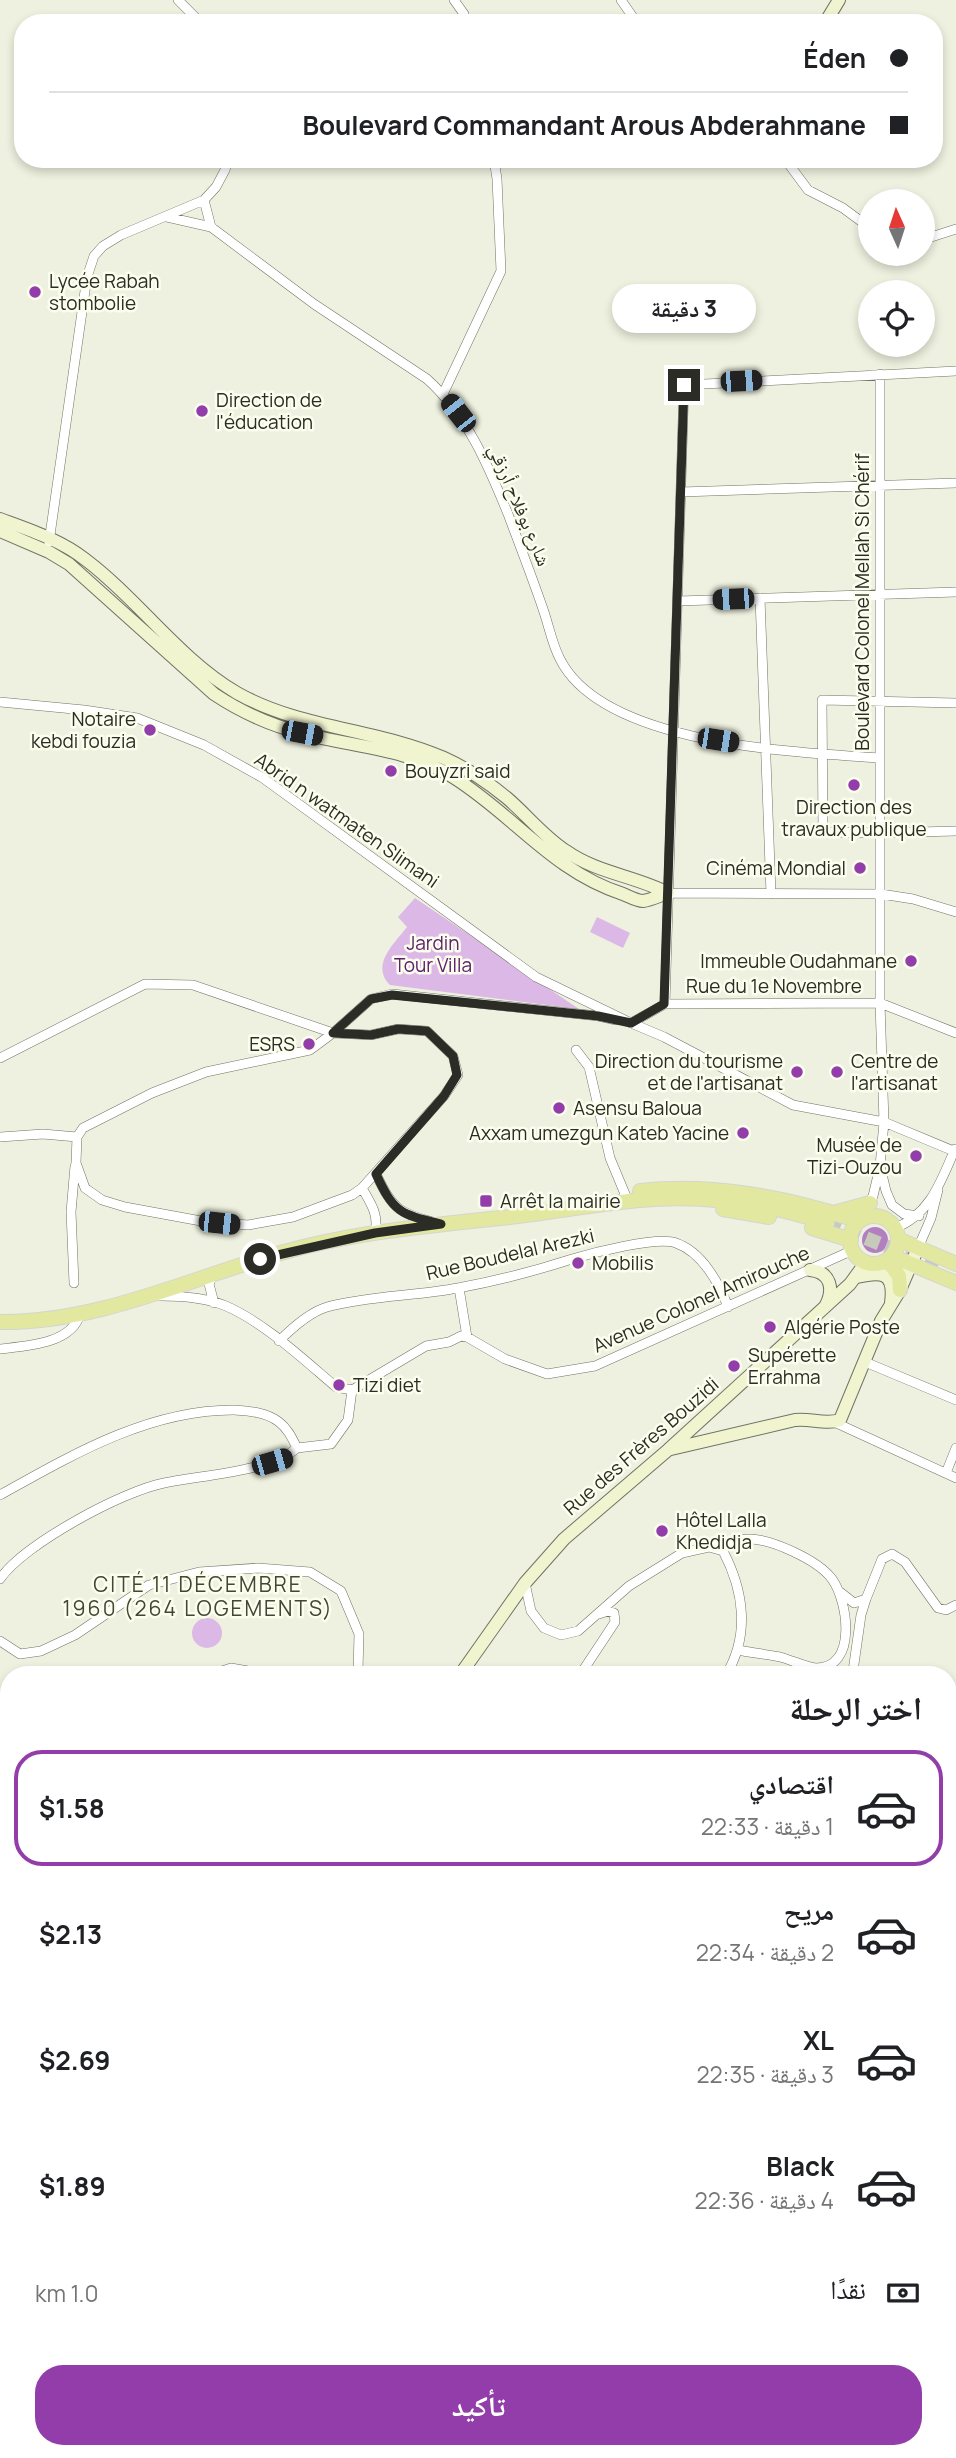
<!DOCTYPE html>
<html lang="ar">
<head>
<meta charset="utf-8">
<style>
	:root { --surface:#fff; --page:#f2f2f2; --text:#202124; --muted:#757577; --line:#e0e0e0; --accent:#933daa }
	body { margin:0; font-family:Manrope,"Noto Naskh Arabic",sans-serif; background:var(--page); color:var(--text); direction:rtl; height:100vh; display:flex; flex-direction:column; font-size:26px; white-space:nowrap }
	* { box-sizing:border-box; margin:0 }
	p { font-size:23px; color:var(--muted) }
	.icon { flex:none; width:38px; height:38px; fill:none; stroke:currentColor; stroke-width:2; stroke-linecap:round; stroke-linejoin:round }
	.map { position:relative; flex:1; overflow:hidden; direction:ltr }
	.details { position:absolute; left:0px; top:1666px; width:957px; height:793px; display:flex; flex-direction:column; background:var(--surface); border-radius:28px 28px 0 0; box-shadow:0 4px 10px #0003; direction:rtl }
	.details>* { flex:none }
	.guide { position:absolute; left:14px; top:14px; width:929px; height:154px; border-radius:28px; box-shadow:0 4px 10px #0003; direction:rtl; display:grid; align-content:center; height:154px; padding:0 35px; background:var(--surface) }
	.needle { width:46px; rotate:357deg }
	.buttons { position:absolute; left:858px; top:189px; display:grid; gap:14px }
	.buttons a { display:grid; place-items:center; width:77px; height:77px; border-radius:50%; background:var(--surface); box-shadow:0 4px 10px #0003; font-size:35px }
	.end { position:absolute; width:32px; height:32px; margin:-16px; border:9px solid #2b2c25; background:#fff; box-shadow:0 0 0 4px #fff }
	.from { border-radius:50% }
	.bubble { position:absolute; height:49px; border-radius:24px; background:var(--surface); box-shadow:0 4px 10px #0003; font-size:23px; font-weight:700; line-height:49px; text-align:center; direction:rtl }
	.car { position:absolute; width:21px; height:42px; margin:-21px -10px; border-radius:9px; box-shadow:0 0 5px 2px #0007; background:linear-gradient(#222 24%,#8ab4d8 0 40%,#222 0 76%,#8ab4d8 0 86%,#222 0) }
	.guide b { display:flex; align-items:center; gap:24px; height:66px; font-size:26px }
	.guide b+b { border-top:2px solid var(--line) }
	.guide i { width:18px; height:18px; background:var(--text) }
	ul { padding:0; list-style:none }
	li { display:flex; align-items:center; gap:21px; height:116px; margin:0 14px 10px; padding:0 21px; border:4px solid transparent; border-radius:28px }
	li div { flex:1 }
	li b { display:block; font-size:26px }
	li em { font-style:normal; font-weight:700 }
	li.current { border-color:var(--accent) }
	li>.icon { width:63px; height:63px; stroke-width:1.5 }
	h2 { padding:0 35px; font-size:32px; line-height:84px }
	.pay { display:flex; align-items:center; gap:18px; height:77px; padding:0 35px; font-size:26px }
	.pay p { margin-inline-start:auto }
	.button { display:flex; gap:14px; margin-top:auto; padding:14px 35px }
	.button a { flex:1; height:80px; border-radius:28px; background:var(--accent); color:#fff; font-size:28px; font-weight:700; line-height:80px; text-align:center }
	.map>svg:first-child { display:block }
	.green { fill:#dcb8e7 }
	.water { fill:#b280c0 }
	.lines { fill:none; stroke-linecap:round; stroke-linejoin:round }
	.primary-tunnel { stroke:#c7caba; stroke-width:14; stroke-dasharray:14 7; stroke-linecap:butt }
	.street-casing { stroke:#717364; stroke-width:10 }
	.secondary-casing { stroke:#717364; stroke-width:14 }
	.primary-casing { stroke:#d5d5d3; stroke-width:16 }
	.street { stroke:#fff; stroke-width:9 }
	.secondary { stroke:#f0f4cf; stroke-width:12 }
	.primary { stroke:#e2e8a0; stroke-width:14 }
	.route { stroke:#2b2c25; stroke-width:9 }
	.poi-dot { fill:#933daa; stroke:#fbfeec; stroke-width:2.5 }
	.labels { text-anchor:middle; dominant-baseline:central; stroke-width:5; stroke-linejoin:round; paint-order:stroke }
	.poi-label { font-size:19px; fill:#2b2c25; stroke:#fbfeec; text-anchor:start }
	.street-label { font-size:19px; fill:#2b2c25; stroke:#fbfeec }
	.park-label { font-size:19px; fill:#5e206e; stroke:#fbfeec }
	.neighbourhood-label { font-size:21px; letter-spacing:2px; fill:#434536; stroke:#fbfeec }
</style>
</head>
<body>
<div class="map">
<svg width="956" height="2458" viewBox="0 0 956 2458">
	<rect width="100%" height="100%" fill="#eef1df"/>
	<path class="green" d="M415,898L579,1009L390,985C370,965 394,944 407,927L398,917Z
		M597,917L630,933L623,948L590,932Z
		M192 1633a15 15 0 1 1 30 0a15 15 0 1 1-30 0Z
		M5,2232L9,2235V2432L0,2425V2258Z
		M31,2450H91L84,2458H40Z"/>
	<path class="water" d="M862 1240a13 13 0 1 1 26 0a13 13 0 1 1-26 0Z"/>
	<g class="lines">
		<path class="primary-tunnel" d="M827,1223L939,1267"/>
		<defs>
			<path id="street" d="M178,0L201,23
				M454,0L464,14L466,23
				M621,0L637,23
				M785,159L808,190L843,208L870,228
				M167,217L211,227L204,200
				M211,227L314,304L427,379C467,415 488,465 508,514C520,546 532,577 543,609C549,626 552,644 560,659C603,745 795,752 879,758
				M922,240L956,229
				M880,374V1003L884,1122L880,1166L886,1191L892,1205L904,1214L919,1216
				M443,394L501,271L497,179L494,159
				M681,492L956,483
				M49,542L87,277L94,256L103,246L121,235L204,200L216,187L225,170L228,159
				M760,598L771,894
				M678,601L956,592
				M0,702L84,710L137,718L204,745L263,778L536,977L631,1023L664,1037L793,1105L884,1122L956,1152
				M956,703L822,700L823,832L881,833L956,831
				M668,893L881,894L913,899L956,912
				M665,1004L684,385L956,371
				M631,1023L665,1004L880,1003L956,1033
				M398,1029L427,1031L453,1056L458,1075L444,1096L362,1188L352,1195L293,1217L248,1225L201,1221L125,1207L102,1200L85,1188L76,1163L77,1137L83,1128L152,1093L206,1072L310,1050L333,1033L371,1035Z
				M576,1050L589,1067L610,1158L625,1194
				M0,1058L145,984L193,985L333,1033L371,999L392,994L598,1016L616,1020
				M0,1137L43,1134L77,1137
				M376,1174C392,1207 397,1213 433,1222
				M362,1188C371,1204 379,1214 375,1233
				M861,1220L873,1196L879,1171
				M895,1228C930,1215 941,1181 955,1149
				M918,1248L931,1218L938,1190
				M213,1274L209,1284L214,1303
				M74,1283L71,1212L75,1166
				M459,1288L467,1337
				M161,1296C181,1296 207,1298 226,1306C265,1323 304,1360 336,1387L352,1390L426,1346L449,1342L461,1336L467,1337L505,1359L547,1374L595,1366L853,1250
				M279,1341C291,1329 310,1312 327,1307C367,1296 416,1296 458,1288C496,1281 535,1271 572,1259C592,1253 657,1236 676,1243C702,1252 719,1283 728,1307
				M0,1349C26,1346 72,1344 80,1314
				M865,1362L956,1400
				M834,1422L956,1478
				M297,1448L331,1444L348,1420L352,1390
				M946,1473L956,1448
				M0,1495C72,1455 148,1410 233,1410C249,1411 266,1412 279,1422C288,1429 292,1438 297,1448C269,1472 201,1475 164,1483C123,1491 24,1544 0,1579
				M710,1547C722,1544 735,1539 747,1539C770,1538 818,1560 832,1579C848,1601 858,1668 816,1668C805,1667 792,1660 780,1657C766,1654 752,1653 738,1650
				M525,1583L531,1611L544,1628L561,1635L578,1631L629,1586L682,1553L709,1547L723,1551C744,1591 750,1635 726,1675
				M840,1592L854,1603L866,1599L882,1559L892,1554L905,1562L938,1608L946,1610L956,1605
				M0,1641L20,1654L41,1651L75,1635L149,1585L199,1572L258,1568L310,1572L341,1591L359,1634L358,1671L355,1675
				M853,1671L861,1615L866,1599
				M210,1675L231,1668L272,1675
				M580,1675L615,1622L614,1613L608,1611L599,1614
				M0,1859L9,1862
				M948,1981L956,1983
				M948,1991L956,1992
				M948,2016L956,2017
				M948,2112L956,2109
				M948,2310L956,2312
				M948,2413L956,2414
				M0,2438L9,2445
				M16,2450L26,2458
				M250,2450L258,2458
				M329,2450L333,2458
				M592,2450L595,2458
				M627,2450L653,2458"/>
			<path id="secondary" d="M825,23L839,0
				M0,519C30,530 61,540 86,560C139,600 179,659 237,693C301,729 378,729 444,758C466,768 489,783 507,798C527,815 543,836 566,851C597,873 635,876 668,893
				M0,531L49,552L69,564L214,694C241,712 270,725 301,733C352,747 407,748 453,777C514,815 552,871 623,894C628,896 637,901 643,901C651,900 661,895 668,893
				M810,1270C831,1272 834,1289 826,1305
				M857,1277C882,1271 895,1272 891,1303
				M671,1449L795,1420C810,1418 826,1425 840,1420L881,1321L900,1290L918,1248
				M460,1675L525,1583L564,1539L668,1450L850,1284L866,1262
				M0,2201L9,2147
				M556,2450L561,2458"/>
			<path id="primary" d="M640,1191C716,1183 788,1198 859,1221
				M723,1209L769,1217
				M837,1212L870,1203
				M850 1240a24 24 0 1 1 48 0a24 24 0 1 1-48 0Z
				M812,1228L851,1240
				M898,1239L956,1264
				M892,1256L956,1283
				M887,1260L899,1276L900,1290
				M0,1322C97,1323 186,1280 277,1254C355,1231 437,1225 518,1216C558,1211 598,1204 639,1200C703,1194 766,1203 827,1223"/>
		</defs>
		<use href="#street" class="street-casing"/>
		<use href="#secondary" class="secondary-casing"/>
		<use href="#primary" class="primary-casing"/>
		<use href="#street" class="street"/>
		<use href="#secondary" class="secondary"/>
		<use href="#primary" class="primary"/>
	</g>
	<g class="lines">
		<path class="route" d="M260,1259L375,1233L441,1224C400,1214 394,1213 376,1174L444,1096L457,1075L453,1056L427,1031L398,1029L371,1035L333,1033L371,999L392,995L598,1016L631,1023L664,1004L684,385"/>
	</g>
	<g class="poi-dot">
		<circle cx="35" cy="292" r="7"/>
		<circle cx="202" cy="411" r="7"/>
		<circle cx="150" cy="730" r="7"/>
		<circle cx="391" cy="771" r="7"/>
		<circle cx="854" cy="785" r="7"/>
		<circle cx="860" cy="868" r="7"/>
		<circle cx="911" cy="961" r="7"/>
		<circle cx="309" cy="1044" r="7"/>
		<circle cx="797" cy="1072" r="7"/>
		<circle cx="837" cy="1072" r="7"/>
		<circle cx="559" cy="1108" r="7"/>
		<circle cx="743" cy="1133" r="7"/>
		<circle cx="916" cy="1156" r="7"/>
		<rect x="479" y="1194" width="14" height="14" rx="3.5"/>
		<circle cx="578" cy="1263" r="7"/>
		<circle cx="770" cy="1327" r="7"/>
		<circle cx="734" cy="1366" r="7"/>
		<circle cx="339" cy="1385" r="7"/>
		<circle cx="662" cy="1531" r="7"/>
	</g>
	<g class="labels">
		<g class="poi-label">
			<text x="49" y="281">Lycée Rabah<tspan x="49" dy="22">stombolie</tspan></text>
			<text x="216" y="400">Direction de<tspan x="216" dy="22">l'éducation</tspan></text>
			<text x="136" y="719" text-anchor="end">Notaire<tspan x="136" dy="22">kebdi fouzia</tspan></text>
			<text x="405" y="771">Bouyzri said</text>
			<text x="854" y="807" text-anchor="middle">Direction des<tspan x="854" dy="22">travaux publique</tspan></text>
			<text x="846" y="868" text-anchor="end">Cinéma Mondial</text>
			<text x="897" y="961" text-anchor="end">Immeuble Oudahmane</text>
			<text x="295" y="1044" text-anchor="end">ESRS</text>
			<text x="783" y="1061" text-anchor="end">Direction du tourisme<tspan x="783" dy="22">et de l'artisanat</tspan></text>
			<text x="851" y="1061">Centre de<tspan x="851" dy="22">l'artisanat</tspan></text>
			<text x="573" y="1108">Asensu Baloua</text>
			<text x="729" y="1133" text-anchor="end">Axxam umezgun Kateb Yacine</text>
			<text x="902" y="1145" text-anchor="end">Musée de<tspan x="902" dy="22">Tizi-Ouzou</tspan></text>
			<text x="500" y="1201">Arrêt la mairie</text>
			<text x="592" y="1263">Mobilis</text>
			<text x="784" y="1327">Algérie Poste</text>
			<text x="748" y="1355">Supérette<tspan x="748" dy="22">Errahma</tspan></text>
			<text x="353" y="1385">Tizi diet</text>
			<text x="676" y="1520">Hôtel Lalla<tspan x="676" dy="22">Khedidja</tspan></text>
		</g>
		<g class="street-label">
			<text transform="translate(520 505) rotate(67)">شارع بوفلاح أرزقي</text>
			<text transform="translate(862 602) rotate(-90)">Boulevard Colonel Mellah Si Chérif</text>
			<text transform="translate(347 820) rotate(35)">Abrid n watmaten Slimani</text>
			<text x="774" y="986">Rue du 1e Novembre</text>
			<text transform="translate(510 1254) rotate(-13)">Rue Boudelal Arezki</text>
			<text transform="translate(701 1299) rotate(-24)">Avenue Colonel Amirouche</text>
			<text transform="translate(641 1446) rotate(-41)">Rue des Frères Bouzidi</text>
		</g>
		<g class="park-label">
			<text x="433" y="943">Jardin<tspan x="433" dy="22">Tour Villa</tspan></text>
		</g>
		<g class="neighbourhood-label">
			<text x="198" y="1584">CITÉ 11 DÉCEMBRE<tspan x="198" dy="24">1960 (264 LOGEMENTS)</tspan></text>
		</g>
	</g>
</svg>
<div class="buttons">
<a><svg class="needle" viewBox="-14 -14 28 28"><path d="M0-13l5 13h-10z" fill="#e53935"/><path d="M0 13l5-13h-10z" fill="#757577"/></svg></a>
<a><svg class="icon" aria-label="locate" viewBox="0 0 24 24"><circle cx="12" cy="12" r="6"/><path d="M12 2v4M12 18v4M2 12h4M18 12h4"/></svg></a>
</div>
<i class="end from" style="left:260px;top:1259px"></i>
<i class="end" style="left:684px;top:385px"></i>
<div class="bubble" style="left:612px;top:284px;width:144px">3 دقيقة</div>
<i class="car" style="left:741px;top:381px;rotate:87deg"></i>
<i class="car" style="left:458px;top:413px;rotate:322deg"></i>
<i class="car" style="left:733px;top:599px;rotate:268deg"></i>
<i class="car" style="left:302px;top:733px;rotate:101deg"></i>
<i class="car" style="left:718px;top:740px;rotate:99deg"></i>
<i class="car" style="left:219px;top:1223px;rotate:96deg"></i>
<i class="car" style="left:272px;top:1462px;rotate:74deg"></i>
<div class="guide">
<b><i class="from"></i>Éden</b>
<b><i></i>Boulevard Commandant Arous Abderahmane</b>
</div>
<section class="details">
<h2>اختر الرحلة</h2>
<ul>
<li class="current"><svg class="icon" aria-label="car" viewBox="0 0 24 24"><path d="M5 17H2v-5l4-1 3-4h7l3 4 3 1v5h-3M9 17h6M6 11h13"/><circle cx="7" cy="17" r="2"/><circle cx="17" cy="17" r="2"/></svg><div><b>اقتصادي</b><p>1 دقيقة · 22:33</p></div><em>$1.58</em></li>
<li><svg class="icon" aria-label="car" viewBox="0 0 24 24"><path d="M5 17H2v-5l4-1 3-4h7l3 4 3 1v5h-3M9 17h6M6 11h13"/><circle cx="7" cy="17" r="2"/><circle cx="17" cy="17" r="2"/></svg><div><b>مريح</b><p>2 دقيقة · 22:34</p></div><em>$2.13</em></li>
<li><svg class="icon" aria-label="car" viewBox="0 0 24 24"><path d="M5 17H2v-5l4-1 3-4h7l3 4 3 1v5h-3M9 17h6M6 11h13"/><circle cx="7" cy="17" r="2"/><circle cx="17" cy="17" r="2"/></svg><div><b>XL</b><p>3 دقيقة · 22:35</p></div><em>$2.69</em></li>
<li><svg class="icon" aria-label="car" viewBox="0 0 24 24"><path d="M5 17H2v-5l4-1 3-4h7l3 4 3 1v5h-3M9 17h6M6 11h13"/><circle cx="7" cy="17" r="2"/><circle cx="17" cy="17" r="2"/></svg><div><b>Black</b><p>4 دقيقة · 22:36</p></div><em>$1.89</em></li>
</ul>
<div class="pay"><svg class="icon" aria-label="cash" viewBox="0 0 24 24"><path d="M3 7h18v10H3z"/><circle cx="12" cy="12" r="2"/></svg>نقدًا<p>1.0 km</p></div>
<div class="button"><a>تأكيد</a></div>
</section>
</div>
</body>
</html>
